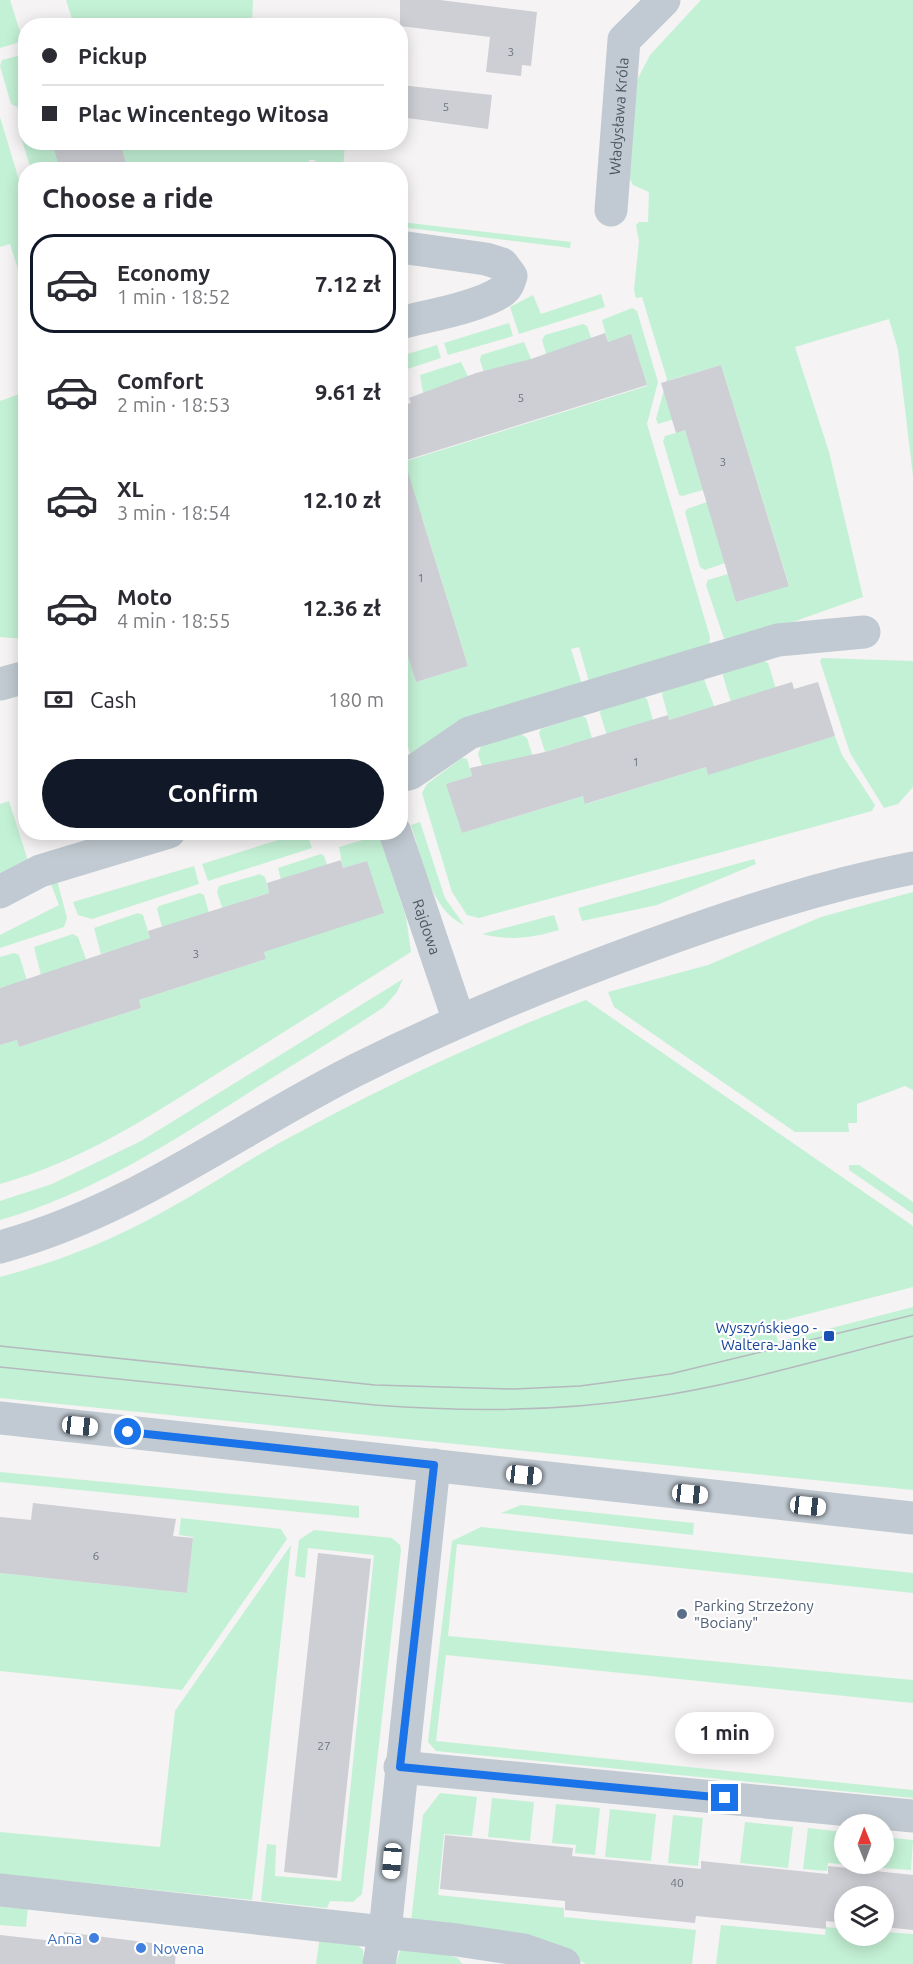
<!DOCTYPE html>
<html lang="en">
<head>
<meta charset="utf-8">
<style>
	:root { --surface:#fff; --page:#f2f2f3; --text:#2b2b33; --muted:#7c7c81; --line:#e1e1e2; --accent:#111827 }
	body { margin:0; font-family:Ubuntu,sans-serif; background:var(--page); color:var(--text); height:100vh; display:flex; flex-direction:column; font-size:22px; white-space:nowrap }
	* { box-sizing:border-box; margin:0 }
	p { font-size:20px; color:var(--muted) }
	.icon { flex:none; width:33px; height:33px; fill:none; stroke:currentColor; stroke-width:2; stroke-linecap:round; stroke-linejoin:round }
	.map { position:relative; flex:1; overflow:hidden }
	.drawer { position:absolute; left:18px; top:162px; width:390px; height:678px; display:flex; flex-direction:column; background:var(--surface); border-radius:24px; box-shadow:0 3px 15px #0003 }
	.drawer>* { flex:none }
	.top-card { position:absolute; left:18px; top:18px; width:390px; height:132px; border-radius:24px; box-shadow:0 3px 15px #0003; display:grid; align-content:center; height:132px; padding:0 24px; background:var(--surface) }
	.needle { width:39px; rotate:359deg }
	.buttons { position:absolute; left:834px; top:1814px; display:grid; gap:12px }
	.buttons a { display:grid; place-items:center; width:60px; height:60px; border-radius:50%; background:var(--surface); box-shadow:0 3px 15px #0003; font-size:30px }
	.end { position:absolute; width:27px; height:27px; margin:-14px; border:8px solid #1a73e8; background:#fff; box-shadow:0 0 0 3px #fff }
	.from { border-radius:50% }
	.bubble { position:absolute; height:42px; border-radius:21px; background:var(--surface); box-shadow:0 3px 15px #0003; font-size:20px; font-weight:700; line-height:42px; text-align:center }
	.car { position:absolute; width:18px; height:36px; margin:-18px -9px; border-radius:8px; box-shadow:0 0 4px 2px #0007; background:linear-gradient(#fff 24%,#345 0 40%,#fff 0 76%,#345 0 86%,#fff 0) }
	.top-card b { display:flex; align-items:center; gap:21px; height:57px; font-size:22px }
	.top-card b+b { border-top:2px solid var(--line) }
	.top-card i { width:15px; height:15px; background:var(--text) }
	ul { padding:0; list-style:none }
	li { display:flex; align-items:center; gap:18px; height:99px; margin:0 12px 9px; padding:0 12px; border:3px solid transparent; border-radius:24px }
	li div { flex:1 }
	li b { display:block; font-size:22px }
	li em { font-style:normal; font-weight:700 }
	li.on { border-color:var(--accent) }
	li>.icon { width:54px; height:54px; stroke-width:1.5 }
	h2 { padding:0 24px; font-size:27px; line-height:72px }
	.pay { display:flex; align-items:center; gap:15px; height:66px; padding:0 24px; font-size:22px }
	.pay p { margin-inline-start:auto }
	.button { display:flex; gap:12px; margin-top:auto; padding:12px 24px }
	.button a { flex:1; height:69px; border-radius:36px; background:var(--accent); color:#fff; font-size:24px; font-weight:700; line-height:69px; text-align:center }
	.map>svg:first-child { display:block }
	.green { fill:#c3f1d5 }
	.building { fill:#cdcfd5 }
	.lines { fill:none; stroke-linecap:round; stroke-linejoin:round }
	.minor { stroke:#c1cad2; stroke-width:33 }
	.tram { stroke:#b5b8bd; stroke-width:1.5 }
	.route { stroke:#1a73e8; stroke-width:8 }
	.transit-dot { fill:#1a4fb4; stroke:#fff; stroke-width:2 }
	.service-dot { fill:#5c6f8a; stroke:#fff; stroke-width:2 }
	.shop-dot { fill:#3f7fe0; stroke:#fff; stroke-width:2 }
	.labels { text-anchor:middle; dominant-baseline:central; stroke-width:4.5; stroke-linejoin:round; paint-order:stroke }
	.number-label { font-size:12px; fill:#6b747e }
	.street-label { font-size:15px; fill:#4a5661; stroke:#fff }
	.transit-label { font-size:15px; fill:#164399; stroke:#fff; text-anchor:end }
	.service-label { font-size:15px; fill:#4e5e75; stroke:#fff; text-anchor:start }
	.shop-label { font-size:15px; fill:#366cbe; stroke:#fff; text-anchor:end }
</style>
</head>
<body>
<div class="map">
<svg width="913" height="1964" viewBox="0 0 913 1964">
	<rect width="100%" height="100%" fill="#f5f3f3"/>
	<path class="green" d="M0,0H10L23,41L0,48Z
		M66,0H253L252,25H74Z
		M701,0H913V476L898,350L889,319L795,347L829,452L863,597L734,643L726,642L723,636L706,585L708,580L728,574L737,602L789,585L721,365L670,380L681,417L658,424L656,419L667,379L642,297L636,298L634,290L639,241L636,225L639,222H648L649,192L633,185L629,177L634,86L650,55Z
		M25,54V105L19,108L11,104L0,66L2,60Z
		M0,117L25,200V291L10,244L0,247Z
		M25,120L26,142L63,143L68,160L41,169H31L18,128Z
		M120,143H345L343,170L317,169L315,160H309L310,169H128Z
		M401,222L571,242L570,248L401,227Z
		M601,294L605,307L519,334L510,307L533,295L541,314Z
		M632,308L637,311L658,382L647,424L710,637L709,647L590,685L579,647L571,649L583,688L412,760L401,723V658L408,655L416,682L468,666L422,517L401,523L400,454L403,462L647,386L631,335L608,342L602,320Z
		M509,323L513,336L448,355L444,343Z
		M583,324L587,326L594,346L548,360L542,340L545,335Z
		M524,342L533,364L486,379L480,360L481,355Z
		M437,345L441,358L401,371V356Z
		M461,362L472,384L424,398L420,375Z
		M25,392H26L25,639L0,637V401Z
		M685,430L703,490L682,496L679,495L663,441L665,436Z
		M707,502L725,563L705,570L700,567L685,512L687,509Z
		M822,658L913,661V787L898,804L884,808L850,753L820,661Z
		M764,661L768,663L778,695L733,709L723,676L724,672Z
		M704,679L717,714L695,712L669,720L662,694L663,691Z
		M644,697L647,699L654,724L608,739L600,713L601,710Z
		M582,716L586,718L594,745L571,744L545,752L539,733L541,729Z
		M521,734L527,738L533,757L484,772L478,754L481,746Z
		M835,736L842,755L875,805L872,811L479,918L467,915L452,892L422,793L427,784L462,758L467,759L472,776L447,784L462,833L583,796L586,804L706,767L708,774Z
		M9,801L30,867L0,881V804Z
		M420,822L445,898L464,925C429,909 422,857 411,825Z
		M300,833H307L312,848L208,881L202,864Z
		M379,835L406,917L411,952C347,992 283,1033 218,1073C149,1117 80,1162 0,1184V1045L17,1040L19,1047L141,1008L139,1000L266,959L264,952L367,861L343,868L339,847Z
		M321,854L324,856L330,873L283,888L278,868Z
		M754,859L756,864L657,905L582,921L578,908Z
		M194,866L199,884L92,919L78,915L73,902Z
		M260,874L265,877L269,893L246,900L225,916L217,892L219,886Z
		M57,880L67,918L64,927L0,948V935L59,905L51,884Z
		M913,892V1090L905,1086L857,1104V1123H848L849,1132H795L614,1007L608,992L708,965L821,917Z
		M200,893L204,895L211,920L162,927L157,909L159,906Z
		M138,913L143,915L151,941L101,954L94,928Z
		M554,915L559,930C531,938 510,941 482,934Z
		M73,934L78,937L86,959L43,983L34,947Z
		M14,953L19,955L29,987L9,994L6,986L0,988V957Z
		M403,979L397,992L384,1007C342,1035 299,1061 256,1088C175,1140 94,1193 0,1220V1201L52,1184L141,1141Z
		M586,1000L913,1226V1287L773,1323L778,1342L913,1307V1490L0,1398V1277C58,1262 116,1239 168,1209C206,1188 243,1163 281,1142C380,1088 480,1040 586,1000Z
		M849,1165H859L913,1202V1214L849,1170Z
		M0,1472L359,1506V1518L0,1482Z
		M521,1505L694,1523L693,1535L501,1513Z
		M181,1518L281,1529L287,1539L182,1690L0,1671V1573L187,1593L193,1537L179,1535Z
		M481,1527L913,1573V1593L457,1544L448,1636L913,1680V1703L446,1655L436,1741L913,1790V1798L436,1751L428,1742L452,1541Z
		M314,1530L392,1538L400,1545L401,1550L362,1894L353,1902L330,1901L327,1908L261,1901L267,1844L276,1845L275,1876L341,1881L374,1555L308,1548L305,1578L295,1576L299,1540Z
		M291,1545L252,1900L0,1874V1832L160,1847L175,1711Z
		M440,1793L477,1797L472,1836L444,1834L438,1895L564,1908V1917L696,1930L692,1964H586L573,1957L411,1922L423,1815Z
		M492,1798L534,1802L530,1841L488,1837Z
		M556,1804L600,1808L595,1855L575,1853L576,1845L552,1843Z
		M610,1809L656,1814L651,1861L605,1857Z
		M673,1815L703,1818L698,1866L668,1863Z
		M745,1822L793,1827L788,1868L740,1863Z
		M808,1828L844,1832V1863L853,1865L828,1863L827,1871L803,1869Z
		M884,1837L913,1840L911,1870L869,1867L870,1863H884Z
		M0,1903L28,1906L26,1927L0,1925Z
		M721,1925L825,1935L826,1927L844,1929V1935H884V1932L913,1934V1964H716Z
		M320,1936L355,1943L363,1950L364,1964H316Z
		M407,1946L458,1958L462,1964H396L400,1950Z"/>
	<path class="building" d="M400,0H440L537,12L531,66L522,65L521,76L486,72L490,37L400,26Z
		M400,85L492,95L488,129L400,117Z
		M52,142H120L128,170H60Z
		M605,333L608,342L631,334L647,385L400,462V406L411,403L409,398L476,373L531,359Z
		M721,365L789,586L736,602L685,430L676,433L661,383Z
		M407,469L468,666L416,682L408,656L400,658V470Z
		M792,682L794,689L818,682L835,736L708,775L706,767L585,804L583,796L462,833L446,784L472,776L470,768L545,752L668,715L669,720Z
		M341,860L343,868L367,861L384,913L264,952L266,959L139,1000L141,1008L19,1047L17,1040L0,1045V988L150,938L148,931L269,893L267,883Z
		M33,1503L176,1519L173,1536L193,1538L187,1593L0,1573V1517L31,1520Z
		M318,1553L371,1559L337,1878L284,1872Z
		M445,1835L573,1848L572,1856L701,1869V1861L828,1874V1866L913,1875V1930L884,1927V1896H844V1923L826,1921V1929L696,1916L695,1923L565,1910V1901L440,1889Z
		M64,1932L176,1946L175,1964H0V1935L63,1942Z"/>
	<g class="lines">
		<g class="minor">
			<path id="s1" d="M611,210L624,40L664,0"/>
			<path d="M400,247L486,259L502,264L511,276C509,283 507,288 501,292C479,307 427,316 400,323"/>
			<path d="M0,684L26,677"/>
			<path d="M400,776L411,773L469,733L778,640L864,632"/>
			<path id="s2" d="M395,832L459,1021"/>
			<path d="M0,892L40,871L169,832"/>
			<path d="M0,1247C133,1211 235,1131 356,1070C450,1023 547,983 646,947C733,915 821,886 913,868"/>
			<path d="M0,1418L913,1518"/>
			<path d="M400,1767L913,1816"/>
			<path d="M0,1890L457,1940L524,1950L564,1964"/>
			<path d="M379,1964L385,1931L434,1465"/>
		</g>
		<path class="tram" d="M0,1346L375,1385L514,1389L580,1386L670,1374L913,1315
			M0,1367L375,1405C466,1412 557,1412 647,1398C737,1385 825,1358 913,1336"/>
	</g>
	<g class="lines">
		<path class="route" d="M128,1432L434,1465L400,1767L725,1798"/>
	</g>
	<rect class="transit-dot" x="823" y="1330" width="12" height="12" rx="3"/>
	<circle class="service-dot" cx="682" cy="1614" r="6"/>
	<g class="shop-dot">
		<circle cx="94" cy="1938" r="6"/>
		<circle cx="141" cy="1948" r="6"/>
	</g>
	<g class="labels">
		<g class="number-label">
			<text x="511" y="51">3</text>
			<text x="446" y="106">5</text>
			<text x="521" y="397">5</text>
			<text x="723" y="461">3</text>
			<text x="421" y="577">1</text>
			<text x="636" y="761">1</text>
			<text x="196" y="953">3</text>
			<text x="96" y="1555">6</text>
			<text x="324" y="1745">27</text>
			<text x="677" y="1882">40</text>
		</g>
		<g class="street-label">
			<text stroke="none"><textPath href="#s1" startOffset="94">Władysława Króla</textPath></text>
			<text stroke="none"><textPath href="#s2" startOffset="100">Rajdowa</textPath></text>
		</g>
		<g class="transit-label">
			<text x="817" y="1327">Wyszyńskiego -<tspan x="817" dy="17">Waltera-Janke</tspan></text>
		</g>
		<g class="service-label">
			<text x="694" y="1605">Parking Strzeżony<tspan x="694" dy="17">"Bociany"</tspan></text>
		</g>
		<g class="shop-label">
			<text x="82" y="1938">Anna</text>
			<text x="153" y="1948" text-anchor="start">Novena</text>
		</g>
	</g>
</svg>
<div class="buttons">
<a><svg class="needle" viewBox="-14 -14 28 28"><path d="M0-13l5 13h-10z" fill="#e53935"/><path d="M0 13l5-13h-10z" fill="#7c7c81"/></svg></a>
<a><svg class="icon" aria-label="layers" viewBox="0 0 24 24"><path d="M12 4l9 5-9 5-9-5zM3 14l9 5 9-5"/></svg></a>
</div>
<i class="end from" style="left:128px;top:1432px"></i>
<i class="end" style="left:725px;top:1798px"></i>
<div class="bubble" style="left:675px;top:1712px;width:99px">1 min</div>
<i class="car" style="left:80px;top:1426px;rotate:96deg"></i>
<i class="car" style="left:524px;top:1475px;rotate:96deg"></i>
<i class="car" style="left:690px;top:1494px;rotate:96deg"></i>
<i class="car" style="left:808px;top:1506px;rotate:96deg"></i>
<i class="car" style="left:392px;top:1861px;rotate:185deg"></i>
<div class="top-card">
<b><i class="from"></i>Pickup</b>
<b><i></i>Plac Wincentego Witosa</b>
</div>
<section class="drawer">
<h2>Choose a ride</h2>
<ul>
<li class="on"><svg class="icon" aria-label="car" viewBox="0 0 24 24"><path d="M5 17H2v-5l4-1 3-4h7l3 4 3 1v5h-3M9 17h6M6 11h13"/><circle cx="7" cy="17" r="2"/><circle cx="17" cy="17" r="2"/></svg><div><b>Economy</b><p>1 min · 18:52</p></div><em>7.12 zł</em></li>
<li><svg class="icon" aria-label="car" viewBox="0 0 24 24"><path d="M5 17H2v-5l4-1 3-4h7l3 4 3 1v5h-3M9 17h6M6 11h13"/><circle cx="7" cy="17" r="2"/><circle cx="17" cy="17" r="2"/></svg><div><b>Comfort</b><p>2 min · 18:53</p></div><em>9.61 zł</em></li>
<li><svg class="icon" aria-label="car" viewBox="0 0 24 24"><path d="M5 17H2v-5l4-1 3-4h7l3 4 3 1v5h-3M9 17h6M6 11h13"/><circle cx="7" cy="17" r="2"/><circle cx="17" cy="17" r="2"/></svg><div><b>XL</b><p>3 min · 18:54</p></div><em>12.10 zł</em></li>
<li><svg class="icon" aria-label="car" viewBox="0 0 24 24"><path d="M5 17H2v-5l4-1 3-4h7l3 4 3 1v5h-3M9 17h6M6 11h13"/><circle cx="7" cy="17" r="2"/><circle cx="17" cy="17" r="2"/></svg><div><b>Moto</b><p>4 min · 18:55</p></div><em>12.36 zł</em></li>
</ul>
<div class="pay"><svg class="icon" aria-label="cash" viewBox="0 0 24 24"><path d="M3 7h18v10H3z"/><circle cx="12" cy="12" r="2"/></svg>Cash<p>180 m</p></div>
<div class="button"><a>Confirm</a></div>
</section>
</div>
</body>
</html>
